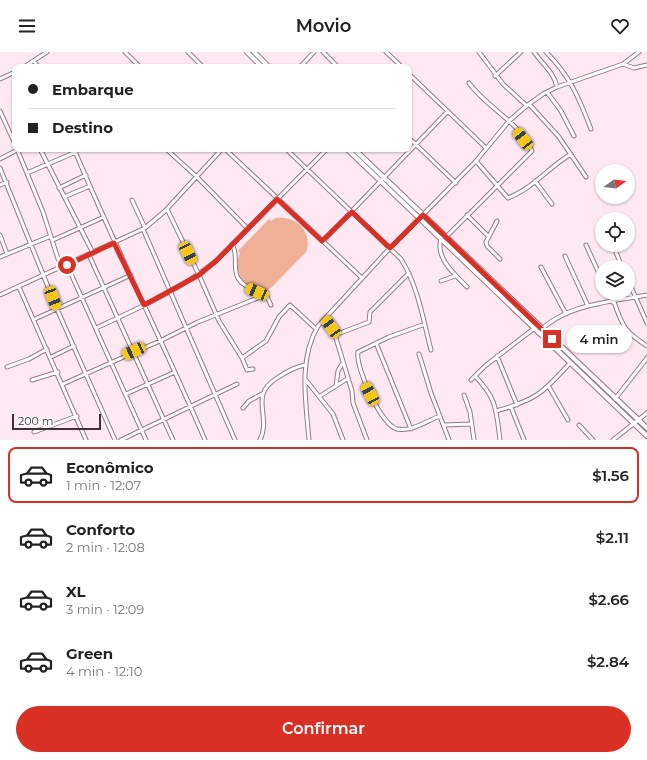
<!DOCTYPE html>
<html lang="pt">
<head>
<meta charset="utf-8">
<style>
	:root { --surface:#fff; --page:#f6f6f6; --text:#222; --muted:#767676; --line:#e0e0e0; --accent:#d93025 }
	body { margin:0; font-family:Montserrat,sans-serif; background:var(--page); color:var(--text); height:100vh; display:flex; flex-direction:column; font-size:15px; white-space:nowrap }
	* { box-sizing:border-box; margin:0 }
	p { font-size:13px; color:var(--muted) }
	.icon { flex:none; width:22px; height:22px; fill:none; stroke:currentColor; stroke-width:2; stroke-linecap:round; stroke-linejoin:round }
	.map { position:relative; height:388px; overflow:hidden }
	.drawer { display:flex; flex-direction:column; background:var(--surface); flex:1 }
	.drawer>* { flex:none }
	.banner { position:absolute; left:12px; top:12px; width:400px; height:88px; border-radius:8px; box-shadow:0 1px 3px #0004; display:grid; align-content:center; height:88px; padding:0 16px; background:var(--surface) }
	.needle { width:26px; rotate:76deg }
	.controls { position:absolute; left:595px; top:112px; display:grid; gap:8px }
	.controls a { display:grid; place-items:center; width:40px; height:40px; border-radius:50%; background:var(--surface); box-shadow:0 1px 3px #0004; font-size:20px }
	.scale { position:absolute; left:12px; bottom:10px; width:89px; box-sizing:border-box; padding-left:4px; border:2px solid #3e3035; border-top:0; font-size:11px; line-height:14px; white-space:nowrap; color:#3e3035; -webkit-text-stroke:3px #fff; paint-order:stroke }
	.end { position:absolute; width:18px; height:18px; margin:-9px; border:5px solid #d93025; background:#fff; box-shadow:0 0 0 2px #fff }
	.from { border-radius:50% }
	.bubble { position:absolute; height:28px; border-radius:14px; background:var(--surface); box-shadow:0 1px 3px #0004; font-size:13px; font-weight:600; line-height:28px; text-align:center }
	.car { position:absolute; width:12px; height:24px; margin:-12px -6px; border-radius:5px; box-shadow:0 0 3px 1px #0007; background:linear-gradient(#f5c518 24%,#345 0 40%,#f5c518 0 76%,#345 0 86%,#f5c518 0) }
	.banner b { display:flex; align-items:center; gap:14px; height:38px; font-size:15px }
	.banner b+b { border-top:1px solid var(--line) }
	.banner i { width:10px; height:10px; background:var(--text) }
	ul { padding:7px 0 0; list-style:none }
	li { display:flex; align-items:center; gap:12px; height:56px; margin:0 8px 6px; padding:0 8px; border:2px solid transparent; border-radius:8px }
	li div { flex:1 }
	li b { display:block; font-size:15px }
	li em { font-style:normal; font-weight:600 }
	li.current { border-color:var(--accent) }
	li>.icon { width:36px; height:36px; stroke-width:1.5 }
	.cta { display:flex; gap:8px; margin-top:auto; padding:8px 16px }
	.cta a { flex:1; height:46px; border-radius:24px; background:var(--accent); color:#fff; font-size:16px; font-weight:600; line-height:46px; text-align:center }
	header { display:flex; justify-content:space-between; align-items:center; height:52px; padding:0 16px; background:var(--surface); font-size:18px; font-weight:600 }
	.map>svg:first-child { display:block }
	.green { fill:#f0b095 }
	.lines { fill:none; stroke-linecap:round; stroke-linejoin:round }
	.minor-casing { stroke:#987885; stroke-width:5 }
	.major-casing { stroke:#987885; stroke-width:6 }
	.minor { stroke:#fff; stroke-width:3 }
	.major { stroke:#fff; stroke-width:4 }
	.route { stroke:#d93025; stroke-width:5 }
</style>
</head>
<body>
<header><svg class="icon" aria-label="menu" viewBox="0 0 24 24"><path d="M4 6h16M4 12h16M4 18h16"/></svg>Movio<svg class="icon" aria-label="heart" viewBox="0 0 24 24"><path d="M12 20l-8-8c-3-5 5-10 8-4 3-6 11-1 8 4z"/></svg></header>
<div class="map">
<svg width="647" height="388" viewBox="0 0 647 388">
	<rect width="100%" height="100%" fill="#fee8f1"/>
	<path class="green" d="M276,166C297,164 313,180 306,200L272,235L267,238L247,233C238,224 235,214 240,201L238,199L269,167L271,169Z"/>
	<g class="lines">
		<defs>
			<path id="minor" d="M125,0L140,15
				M188,0L203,15
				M323,0L338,15
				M386,0L402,15
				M479,0L503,32L527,54
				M534,0C542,12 554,20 557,35
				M546,0C570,24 579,46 591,77
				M34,9L38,15
				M623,12L634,16L647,13
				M24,15L47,0
				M300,15L314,0
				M409,22L486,96
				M495,24L521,0
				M0,27L15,20
				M547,40L561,59L574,84
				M529,52L559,85L586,125
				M0,59L15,92
				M409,86L456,131
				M17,97L43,160L61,216
				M40,97L93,201
				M74,97C115,195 163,290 205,388
				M166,97L197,125L248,177
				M225,97L362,226
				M286,97L401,207C418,234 423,267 431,298
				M0,107L19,97
				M476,109L508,146C532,137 549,115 571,102
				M0,116L57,257L115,388
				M27,121L76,100
				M535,129L552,152
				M0,133L7,130
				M59,136L86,123
				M64,145L90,134
				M132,148L145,176
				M167,157L199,223L219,269L242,306L247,318L253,317
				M467,163L488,184
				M497,169L486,190L487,194L500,207
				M143,177L235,388
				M0,183L7,202
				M446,185L532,99C520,70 487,56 469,31
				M441,186C435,207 455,222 467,235
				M53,188L104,165
				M323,189L448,59
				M232,192C239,203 232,215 238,226C244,237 256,236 265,242C268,245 269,250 271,253
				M586,193L602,228
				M613,193L622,215
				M89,203L173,388
				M565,204L588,254
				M0,205L51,184
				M67,213L146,388
				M541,215L566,262
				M628,228L647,271
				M441,229L455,224
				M19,235L86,388
				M609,241L612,250
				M0,243L145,176L165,159L222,97
				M614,250C623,275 624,279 647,294
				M35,267L131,223
				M325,267L335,283L352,339L353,351L367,388
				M425,272L389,285L358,300C355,315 381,373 397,377C412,380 426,369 440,364
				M96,276C137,257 180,238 216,209L327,97
				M538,281C564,252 611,250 647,243
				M335,283L369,270L370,260L409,221
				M376,291L411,377
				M419,302L431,341L449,388
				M497,304L517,353
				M51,305L74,294
				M242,306L266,289L279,265L290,253L316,277
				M7,315L29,307L47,297
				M475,324C497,347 496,357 500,388
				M305,327L333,362L343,388
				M32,328L58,320
				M471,328L485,314L536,275
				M63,332L162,288L198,270L265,243
				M336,334L338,319L342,312
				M549,335L568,368
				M126,342L175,320
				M464,343L470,360L474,388
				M320,344L347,327
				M615,347L647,306
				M511,355L524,388
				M243,356L249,349L262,342
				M496,359C536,348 543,341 570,311
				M444,373L472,372
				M579,373L593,388
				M34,380L77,364
				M121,388L237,332
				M260,388C272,364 248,344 277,326C286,320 294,315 305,313
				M309,388C306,350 298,308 318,274L390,196L476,109L509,69L525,55L543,42L557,35L623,12L639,0
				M613,388L647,361"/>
			<path id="major" d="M247,0L262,15
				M254,0L269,15
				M347,97L647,384
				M354,97L647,376"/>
		</defs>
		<use href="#minor" class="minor-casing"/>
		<use href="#major" class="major-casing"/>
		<use href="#minor" class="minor"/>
		<use href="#major" class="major"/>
	</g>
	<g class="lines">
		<path class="route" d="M67,213L114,191L144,253L199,223L216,209L277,147L322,189L352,160L390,196L423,163L552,287"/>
	</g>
</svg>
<div class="controls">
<a><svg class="needle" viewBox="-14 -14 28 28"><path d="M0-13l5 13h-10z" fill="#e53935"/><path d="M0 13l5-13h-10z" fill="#767676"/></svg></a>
<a><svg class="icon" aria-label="locate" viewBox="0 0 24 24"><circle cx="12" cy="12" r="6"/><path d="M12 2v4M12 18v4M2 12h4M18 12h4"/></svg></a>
<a><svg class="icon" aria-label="layers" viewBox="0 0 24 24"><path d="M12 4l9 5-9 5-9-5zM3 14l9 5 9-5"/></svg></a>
</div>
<div class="scale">200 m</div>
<i class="end from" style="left:67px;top:213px"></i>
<i class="end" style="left:552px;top:287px"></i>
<div class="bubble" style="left:566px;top:273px;width:66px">4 min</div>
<i class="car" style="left:523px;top:87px;rotate:322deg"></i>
<i class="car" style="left:188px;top:201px;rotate:153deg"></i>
<i class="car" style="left:257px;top:240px;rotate:293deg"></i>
<i class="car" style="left:53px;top:246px;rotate:159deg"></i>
<i class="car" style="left:331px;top:275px;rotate:324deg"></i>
<i class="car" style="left:134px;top:299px;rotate:246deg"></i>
<i class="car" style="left:370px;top:342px;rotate:332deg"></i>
<div class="banner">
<b><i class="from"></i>Embarque</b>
<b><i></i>Destino</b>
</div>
</div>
<section class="drawer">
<ul>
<li class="current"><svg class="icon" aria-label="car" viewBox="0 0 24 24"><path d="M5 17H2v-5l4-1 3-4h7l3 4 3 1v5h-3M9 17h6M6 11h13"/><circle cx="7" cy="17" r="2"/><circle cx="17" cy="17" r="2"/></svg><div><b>Econômico</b><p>1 min · 12:07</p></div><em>$1.56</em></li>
<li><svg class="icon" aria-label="car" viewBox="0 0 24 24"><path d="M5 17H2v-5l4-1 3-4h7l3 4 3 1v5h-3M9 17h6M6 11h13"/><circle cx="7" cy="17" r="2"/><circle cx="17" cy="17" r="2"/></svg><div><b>Conforto</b><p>2 min · 12:08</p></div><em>$2.11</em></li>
<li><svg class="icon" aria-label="car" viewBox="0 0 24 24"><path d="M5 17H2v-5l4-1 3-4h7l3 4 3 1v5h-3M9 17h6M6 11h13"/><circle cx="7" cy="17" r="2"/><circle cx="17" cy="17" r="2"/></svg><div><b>XL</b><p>3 min · 12:09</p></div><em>$2.66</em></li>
<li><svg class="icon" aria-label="car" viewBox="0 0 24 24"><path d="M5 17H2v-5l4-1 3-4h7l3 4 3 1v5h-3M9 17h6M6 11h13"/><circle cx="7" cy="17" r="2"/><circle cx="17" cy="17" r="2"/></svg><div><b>Green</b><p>4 min · 12:10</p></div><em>$2.84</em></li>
</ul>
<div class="cta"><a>Confirmar</a></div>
</section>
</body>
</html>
